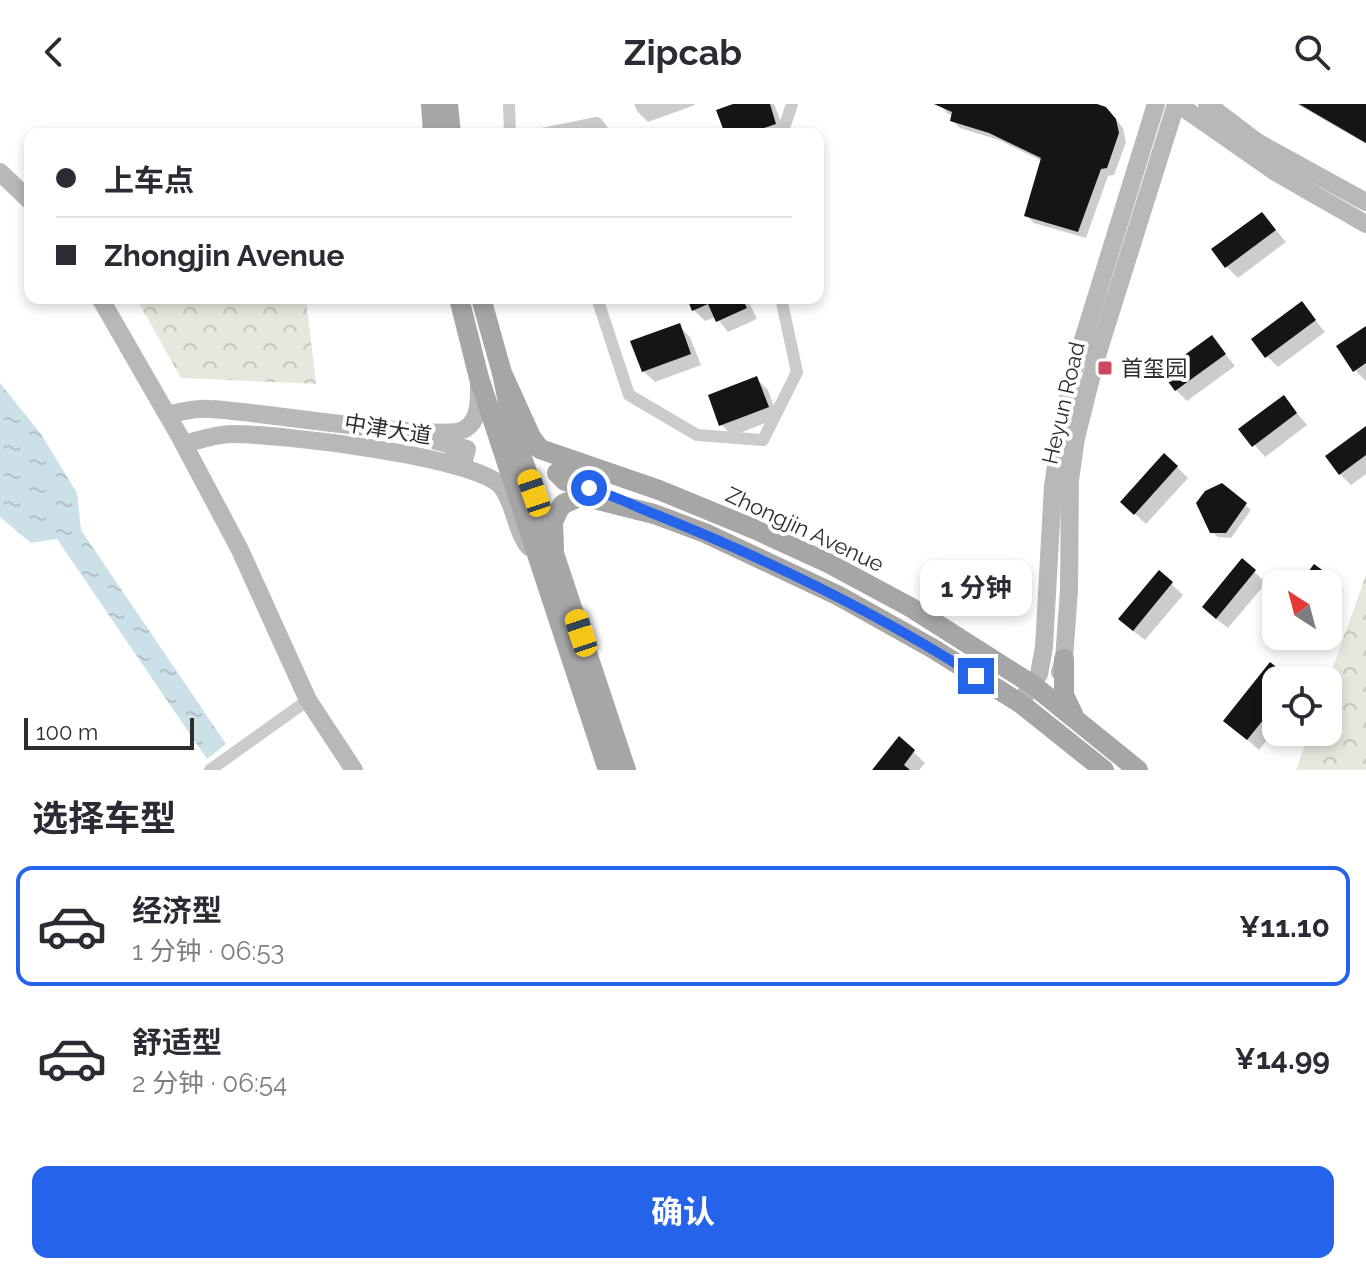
<!DOCTYPE html>
<html lang="zh">
<head>
<meta charset="utf-8">
<style>
	:root { --surface:#fff; --page:#f2f2f3; --text:#2b2b33; --muted:#7c7c81; --line:#e1e1e2; --accent:#2563eb }
	body { margin:0; font-family:Raleway,"Noto Sans SC",sans-serif; background:var(--page); color:var(--text); height:100vh; display:flex; flex-direction:column; font-size:30px; white-space:nowrap }
	* { box-sizing:border-box; margin:0 }
	p { font-size:26px; color:var(--muted) }
	.icon { flex:none; width:44px; height:44px; fill:none; stroke:currentColor; stroke-width:2; stroke-linecap:round; stroke-linejoin:round }
	.map { position:relative; height:666px; overflow:hidden }
	.details { display:flex; flex-direction:column; background:var(--surface); flex:1 }
	.details>* { flex:none }
	.hud { position:absolute; left:24px; top:24px; width:800px; height:176px; border-radius:16px; box-shadow:0 4px 12px #0003; display:grid; align-content:center; height:176px; padding:0 32px; background:var(--surface) }
	.needle { width:52px; rotate:324deg }
	.fabs { position:absolute; left:1262px; top:466px; display:grid; gap:16px }
	.fabs a { display:grid; place-items:center; width:80px; height:80px; border-radius:16px; background:var(--surface); box-shadow:0 4px 12px #0003; font-size:40px }
	.scale { position:absolute; left:24px; bottom:20px; width:170px; box-sizing:border-box; padding-left:8px; border:4px solid #2e2e2e; border-top:0; font-size:22px; line-height:28px; white-space:nowrap; color:#2e2e2e; -webkit-text-stroke:6px #fff; paint-order:stroke }
	.end { position:absolute; width:36px; height:36px; margin:-18px; border:10px solid #2563eb; background:#fff; box-shadow:0 0 0 4px #fff }
	.from { border-radius:50% }
	.bubble { position:absolute; height:56px; border-radius:16px; background:var(--surface); box-shadow:0 4px 12px #0003; font-size:26px; font-weight:700; line-height:56px; text-align:center }
	.car { position:absolute; width:24px; height:48px; margin:-24px -12px; border-radius:10px; box-shadow:0 0 6px 2px #0007; background:linear-gradient(#f5c518 24%,#345 0 40%,#f5c518 0 76%,#345 0 86%,#f5c518 0) }
	.hud b { display:flex; align-items:center; gap:28px; height:76px; font-size:30px }
	.hud b+b { border-top:2px solid var(--line) }
	.hud i { width:20px; height:20px; background:var(--text) }
	ul { padding:0; list-style:none }
	li { display:flex; align-items:center; gap:24px; height:120px; margin:0 16px 12px; padding:0 16px; border:4px solid transparent; border-radius:16px }
	li div { flex:1 }
	li b { display:block; font-size:30px }
	li em { font-style:normal; font-weight:700 }
	li.on { border-color:var(--accent) }
	li>.icon { width:72px; height:72px; stroke-width:1.5 }
	h2 { padding:0 32px; font-size:36px; line-height:96px }
	.primary-button { display:flex; gap:16px; margin-top:auto; padding:16px 32px }
	.primary-button a { flex:1; height:92px; border-radius:16px; background:var(--accent); color:#fff; font-size:32px; font-weight:700; line-height:92px; text-align:center }
	header { display:flex; justify-content:space-between; align-items:center; height:104px; padding:0 32px; background:var(--surface); font-size:36px; font-weight:700 }
	.map>svg:first-child { display:block }
	.forest { fill:url(#forest-crowns) }
	.water { fill:url(#water-ripples) }
	.shadow { fill:#0003 }
	.building { fill:#151515 }
	.lines { fill:none; stroke-linecap:round; stroke-linejoin:round }
	.street { stroke:#cbcbcb; stroke-width:12 }
	.secondary { stroke:#b8b8b8; stroke-width:18 }
	.primary { stroke:#a6a6a6; stroke-width:20 }
	.route { stroke:#2563eb; stroke-width:10 }
	.poi-dot { fill:#cf4661; stroke:#fff; stroke-width:3 }
	.labels { text-anchor:middle; dominant-baseline:central; stroke-width:8; stroke-linejoin:round; paint-order:stroke }
	.poi-label { font-size:22px; fill:#2e2e2e; stroke:#fff; text-anchor:start }
	.street-label { font-size:22px; fill:#2e2e2e; stroke:#fff }
</style>
</head>
<body>
<header><svg class="icon" aria-label="back" viewBox="0 0 24 24"><path d="M15 5l-7 7 7 7"/></svg>Zipcab<svg class="icon" aria-label="search" viewBox="0 0 24 24"><circle cx="10" cy="10" r="6"/><path d="M15 15l6 6"/></svg></header>
<div class="map">
<svg width="1366" height="666" viewBox="0 0 1366 666">
	<defs>
		<pattern id="forest-crowns" width="20" height="18" patternUnits="userSpaceOnUse" patternTransform="scale(2)"><rect width="20" height="18" fill="#e5e9dd"/><path d="M2 6a3 3 0 1 1 6 0M12 15a3 3 0 1 1 6 0" fill="none" stroke="#c5c8be"/></pattern>
		<pattern id="water-ripples" width="26" height="14" patternUnits="userSpaceOnUse" patternTransform="scale(2)"><rect width="26" height="14" fill="#cce0e7"/><path d="M2 4q2-2 4 0t4 0M15 11q2-2 4 0t4 0" fill="none" stroke="#b0c0c6"/></pattern>
	</defs>
	<rect width="100%" height="100%" fill="#fff"/>
	<path class="forest" d="M136,194H306L316,280L181,274Z
		M1366,471V666H1296L1309,628H1328V577Z"/>
	<path class="water" d="M0,279L41,330L77,389L81,426L226,640L207,655L57,435L31,439L0,413Z"/>
	<path class="shadow" d="M634,0H694L695,1L648,18L637,7Z
		M739,0H774L786,30H727Z
		M940,0H1089L1114,13L1123,24L1126,38L1114,71L1108,72L1086,134L1034,119L1027,112L1042,57L999,36L960,24L952,16L953,12L947,9Z
		M1297,0H1366V40Z
		M1262,110L1286,138L1238,174L1227,163Z
		M689,194H752L748,196L757,215L728,228L716,213L705,217L694,206Z
		M1302,200L1325,228L1278,263L1267,252Z
		M679,222L690,233L701,261L655,278L643,267Z
		M1366,224V277L1355,266Z
		M1212,234L1235,262L1187,297L1176,286Z
		M757,275L768,286L778,314L732,332L721,320Z
		M1284,294L1307,321L1265,353L1241,325Z
		M1366,324V370L1351,381L1340,370Z
		M1177,363L1188,374L1146,420L1134,409Z
		M1245,401L1251,406L1231,434L1218,433L1212,428Z
		M1243,457L1266,479L1228,524L1215,514Z
		M1160,469L1183,491L1145,536L1132,526Z
		M1332,475L1343,486L1328,506V480H1302Z
		M1270,561L1290,576H1276V625L1259,646L1226,617Z
		M900,635L925,659L919,666H874Z"/>
	<path class="building" d="M733,0H770L776,20L747,30H725L716,6Z
		M934,0H1097L1106,3L1116,15L1119,29L1107,64L1101,65L1078,128L1024,112L1041,54L989,29L950,17L952,8Z
		M1299,0H1366V39Z
		M1262,108L1276,126L1225,164L1211,145Z
		M687,194H742L747,204L716,218L708,200L692,207Z
		M1302,197L1316,216L1265,254L1251,235Z
		M680,219L691,250L642,268L630,237Z
		M1366,222V259L1353,268L1336,242Z
		M1212,231L1226,250L1175,287L1161,268Z
		M757,272L769,303L719,322L708,291Z
		M1284,291L1297,309L1252,343L1238,325Z
		M1366,322V351L1339,371L1325,352Z
		M1164,349L1178,362L1134,411L1120,398Z
		M1222,379L1247,399L1226,429H1210L1196,399L1205,387Z
		M1242,454L1256,466L1216,515L1202,503Z
		M1314,460L1333,474L1329,480H1299Z
		M1159,466L1173,478L1133,527L1118,515Z
		M1270,558L1293,576H1276V600L1247,636L1223,617Z
		M899,632L915,646L904,661L910,666H872Z"/>
	<g class="lines">
		<path class="street" d="M509,0L510,30
			M542,30L597,19L605,30
			M782,30L792,0
			M597,194L629,291L697,331L763,336L797,268L781,194
			M210,666L308,596"/>
		<path class="secondary" d="M1178,0L1277,69L1366,120
			M1207,0L1257,38L1366,98
			M0,68L30,97
			M100,194L180,333L240,446L308,596L354,666
			M168,311C182,307 195,304 210,305C251,306 443,339 465,325C480,316 479,296 479,281
			M436,337L467,345L464,356L446,358
			M184,340C200,336 216,330 232,330C278,330 474,352 501,382C515,399 515,426 529,443
			M1060,568L1064,555L1069,486L1070,376L1076,334L1095,258L1176,0
			M1020,599L1039,570L1044,543L1053,382L1062,322L1074,265L1156,0"/>
		<path class="primary" d="M431,0L433,30
			M448,0L451,30
			M459,194L479,274L608,666
			M481,194L502,269L515,332L626,666
			M502,269L531,333L540,345L659,386L754,425L828,459L910,503L1033,581L1138,666
			M585,368L564,364L557,369L565,377L600,387
			M554,447L553,418L558,407L563,400L582,392L654,410L705,429L839,492L932,544L1020,599L1104,666
			M1064,555V591L1073,610"/>
	</g>
	<g class="lines">
		<path class="route" d="M589,384C613,391 634,402 657,411C769,456 874,507 976,572"/>
	</g>
	<rect class="poi-dot" x="1097" y="256" width="16" height="16" rx="4"/>
	<g class="labels">
		<g class="poi-label">
			<text x="1121" y="264">首玺园</text>
		</g>
		<g class="street-label">
			<text transform="translate(1063 299) rotate(-77)">Heyun Road</text>
			<text transform="translate(388 325) rotate(9)">中津大道</text>
			<text transform="translate(805 425) rotate(25)">Zhongjin Avenue</text>
		</g>
	</g>
</svg>
<div class="fabs">
<a><svg class="needle" viewBox="-14 -14 28 28"><path d="M0-13l5 13h-10z" fill="#e53935"/><path d="M0 13l5-13h-10z" fill="#7c7c81"/></svg></a>
<a><svg class="icon" aria-label="locate" viewBox="0 0 24 24"><circle cx="12" cy="12" r="6"/><path d="M12 2v4M12 18v4M2 12h4M18 12h4"/></svg></a>
</div>
<div class="scale">100 m</div>
<i class="end from" style="left:589px;top:384px"></i>
<i class="end" style="left:976px;top:572px"></i>
<div class="bubble" style="left:920px;top:456px;width:112px">1 分钟</div>
<i class="car" style="left:534px;top:389px;rotate:341deg"></i>
<i class="car" style="left:581px;top:529px;rotate:342deg"></i>
<div class="hud">
<b><i class="from"></i>上车点</b>
<b><i></i>Zhongjin Avenue</b>
</div>
</div>
<section class="details">
<h2>选择车型</h2>
<ul>
<li class="on"><svg class="icon" aria-label="car" viewBox="0 0 24 24"><path d="M5 17H2v-5l4-1 3-4h7l3 4 3 1v5h-3M9 17h6M6 11h13"/><circle cx="7" cy="17" r="2"/><circle cx="17" cy="17" r="2"/></svg><div><b>经济型</b><p>1 分钟 · 06:53</p></div><em>¥11.10</em></li>
<li><svg class="icon" aria-label="car" viewBox="0 0 24 24"><path d="M5 17H2v-5l4-1 3-4h7l3 4 3 1v5h-3M9 17h6M6 11h13"/><circle cx="7" cy="17" r="2"/><circle cx="17" cy="17" r="2"/></svg><div><b>舒适型</b><p>2 分钟 · 06:54</p></div><em>¥14.99</em></li>
</ul>
<div class="primary-button"><a>确认</a></div>
</section>
</body>
</html>
